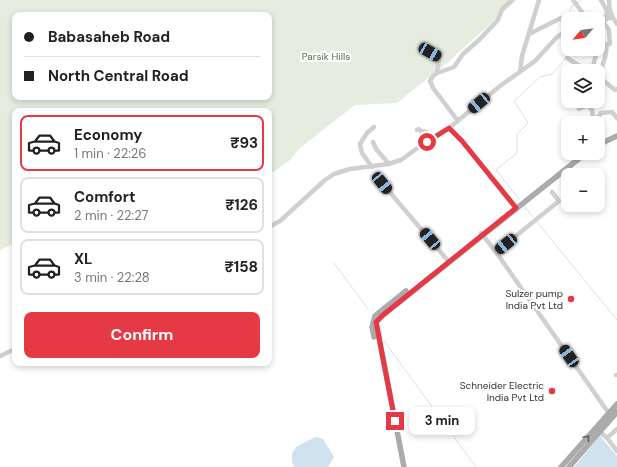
<!DOCTYPE html>
<html lang="en">
<head>
<meta charset="utf-8">
<style>
	:root { --surface:#fff; --page:#f6f6f6; --text:#222; --muted:#767676; --line:#e0e0e0; --accent:#e63946 }
	body { margin:0; font-family:"DM Sans",sans-serif; background:var(--page); color:var(--text); height:100vh; display:flex; flex-direction:column; font-size:15px; white-space:nowrap }
	* { box-sizing:border-box; margin:0 }
	p { font-size:13px; color:var(--muted) }
	.icon { flex:none; width:22px; height:22px; fill:none; stroke:currentColor; stroke-width:2; stroke-linecap:round; stroke-linejoin:round }
	.map { position:relative; flex:1; overflow:hidden }
	.sheet { position:absolute; left:12px; top:108px; width:260px; height:258px; display:flex; flex-direction:column; background:var(--surface); border-radius:8px; box-shadow:0 2px 6px #0003 }
	.sheet>* { flex:none }
	.guide { position:absolute; left:12px; top:12px; width:260px; height:88px; border-radius:8px; box-shadow:0 2px 6px #0003; display:grid; align-content:center; height:88px; padding:0 12px; background:var(--surface) }
	.needle { width:26px; rotate:241deg }
	.buttons { position:absolute; left:561px; top:12px; display:grid; gap:8px }
	.buttons a { display:grid; place-items:center; width:44px; height:44px; border-radius:8px; background:var(--surface); box-shadow:0 2px 6px #0003; font-size:20px }
	.end { position:absolute; width:18px; height:18px; margin:-9px; border:5px solid #e63946; background:#fff; box-shadow:0 0 0 2px #fff }
	.from { border-radius:50% }
	.bubble { position:absolute; height:28px; border-radius:8px; background:var(--surface); box-shadow:0 2px 6px #0003; font-size:13px; font-weight:700; line-height:28px; text-align:center }
	.car { position:absolute; width:12px; height:24px; margin:-12px -6px; border-radius:5px; box-shadow:0 0 3px 1px #0007; background:linear-gradient(#222 24%,#8ab4d8 0 40%,#222 0 76%,#8ab4d8 0 86%,#222 0) }
	.guide b { display:flex; align-items:center; gap:14px; height:38px; font-size:15px }
	.guide b+b { border-top:1px solid var(--line) }
	.guide i { width:10px; height:10px; background:var(--text) }
	ul { padding:7px 0 0; list-style:none }
	li { display:flex; align-items:center; gap:12px; height:56px; margin:0 8px 6px; padding:0 4px; border:2px solid var(--line); border-radius:8px }
	li div { flex:1 }
	li b { display:block; font-size:15px }
	li em { font-style:normal; font-weight:700 }
	li.current { border-color:var(--accent) }
	li>.icon { width:36px; height:36px; stroke-width:1.5 }
	.action { display:flex; gap:8px; margin-top:auto; padding:8px 12px }
	.action a { flex:1; height:46px; border-radius:8px; background:var(--accent); color:#fff; font-size:16px; font-weight:700; line-height:46px; text-align:center }
	.map>svg:first-child { display:block }
	.green { fill:#e6ecdf; fill-rule:evenodd }
	.water { fill:#cfe2ee }
	.lines { fill:none; stroke-linecap:round; stroke-linejoin:round }
	.stream { stroke:#cfe2ee; stroke-width:1 }
	.minor { stroke:#d0d0d0; stroke-width:4.5 }
	.major { stroke:#ababab; stroke-width:5.5 }
	.oneway { stroke:#636363 }
	.route { stroke:#e63946; stroke-width:5 }
	.poi-dot { fill:#e63946; stroke:#fff; stroke-width:1.5 }
	.labels { text-anchor:middle; dominant-baseline:central; stroke-width:4; stroke-linejoin:round; paint-order:stroke }
	.park-label { font-size:10px; fill:#56703f; stroke:#fff }
	.poi-label { font-size:10px; fill:#333; stroke:#fff; text-anchor:end }
</style>
</head>
<body>
<div class="map">
<svg width="617" height="467" viewBox="0 0 617 467">
	<rect width="100%" height="100%" fill="#fff"/>
	<path class="green" d="M0,0H517L447,63L397,103L355,105L300,148L290,160L269,175V111H15V243L0,250ZM15,15H269V97H15Z"/>
	<path class="water" d="M600,436L617,456V467H574Z
		M316,437L323,439L334,457L328,467H294C286,447 302,444 316,437Z"/>
	<g class="lines">
		<path class="stream" d="M577,3L581,0
			M568,25L566,21L572,6L574,5
			M568,56L570,53V49
			M519,199L496,170L517,153V134L528,123L514,101L540,77L552,74L566,58
			M524,206L533,217
			M537,222L617,320
			M334,263L368,309
			M380,325L382,338L476,467"/>
		<path class="minor" d="M573,0L585,16
			M609,0C609,10 611,16 617,24
			M581,19L587,16L612,18
			M529,34L561,18L567,30
			M430,52L438,57L439,59L437,73
			M567,58L588,71
			M593,71C593,62 596,54 599,46L603,44V40L599,26L600,23L608,18L606,9L601,0
			M520,72L522,56L539,0
			M598,76L615,90L617,89
			M599,76L605,58L607,44H610L609,30L603,22
			M579,109L588,105L592,110L594,123
			M458,121L433,88L430,81L433,76L437,73L454,67L463,54L479,40L498,20L502,9L512,0
			M597,123V118L601,113L612,112L617,118
			M449,128L462,141L517,208
			M417,130L419,129L422,132L424,131L425,133L427,132L432,139
			M598,132L600,140
			M422,134L427,141
			M373,142L376,149L389,164
			M372,167L362,153L360,144L367,133L374,127
			M382,183L449,262
			M269,227L280,221L325,180L334,174L350,169L388,164L401,160L427,141L449,128L500,86L535,61L556,38L568,29
			M481,233L496,252L610,415
			M496,252L559,201L552,192
			M0,356L15,349
			M616,375H617
			M598,430L607,438L617,451
			M607,438L617,429"/>
		<path class="major" d="M598,145L617,136
			M374,337L372,327L375,316L406,291
			M404,467L376,322L383,315L586,153
			M561,467L617,404
			M569,467L617,412"/>
	</g>
	<defs><path id="oneway-chevron" d="M-2-3.5L2.5 0L-2 3.5" fill="none" stroke-width="1.6" stroke-linecap="round" stroke-linejoin="round"/></defs>
	<use class="oneway" href="#oneway-chevron" transform="translate(587 438) rotate(-49)"/>
	<g class="lines">
		<path class="route" d="M395,421L376,322L383,315L516,208L462,141L449,128L427,142"/>
	</g>
	<g class="poi-dot">
		<circle cx="571" cy="299" r="4"/>
		<circle cx="552" cy="391" r="4"/>
	</g>
	<g class="labels">
		<g class="park-label">
			<text x="326" y="56">Parsik Hills</text>
		</g>
		<g class="poi-label">
			<text x="563" y="293">Sulzer pump<tspan x="563" dy="12">India Pvt Ltd</tspan></text>
			<text x="544" y="385">Schneider Electric<tspan x="544" dy="12">India Pvt Ltd</tspan></text>
		</g>
	</g>
</svg>
<div class="buttons">
<a><svg class="needle" viewBox="-14 -14 28 28"><path d="M0-13l5 13h-10z" fill="#e53935"/><path d="M0 13l5-13h-10z" fill="#767676"/></svg></a>
<a><svg class="icon" aria-label="layers" viewBox="0 0 24 24"><path d="M12 4l9 5-9 5-9-5zM3 14l9 5 9-5"/></svg></a>
<a>+</a>
<a>−</a>
</div>
<i class="end from" style="left:427px;top:142px"></i>
<i class="end" style="left:395px;top:421px"></i>
<div class="bubble" style="left:409px;top:407px;width:66px">3 min</div>
<i class="car" style="left:430px;top:52px;rotate:120deg"></i>
<i class="car" style="left:479px;top:103px;rotate:230deg"></i>
<i class="car" style="left:382px;top:183px;rotate:141deg"></i>
<i class="car" style="left:430px;top:239px;rotate:320deg"></i>
<i class="car" style="left:506px;top:244px;rotate:231deg"></i>
<i class="car" style="left:569px;top:356px;rotate:325deg"></i>
<div class="guide">
<b><i class="from"></i>Babasaheb Road</b>
<b><i></i>North Central Road</b>
</div>
<section class="sheet">
<ul>
<li class="current"><svg class="icon" aria-label="car" viewBox="0 0 24 24"><path d="M5 17H2v-5l4-1 3-4h7l3 4 3 1v5h-3M9 17h6M6 11h13"/><circle cx="7" cy="17" r="2"/><circle cx="17" cy="17" r="2"/></svg><div><b>Economy</b><p>1 min · 22:26</p></div><em>₹93</em></li>
<li><svg class="icon" aria-label="car" viewBox="0 0 24 24"><path d="M5 17H2v-5l4-1 3-4h7l3 4 3 1v5h-3M9 17h6M6 11h13"/><circle cx="7" cy="17" r="2"/><circle cx="17" cy="17" r="2"/></svg><div><b>Comfort</b><p>2 min · 22:27</p></div><em>₹126</em></li>
<li><svg class="icon" aria-label="car" viewBox="0 0 24 24"><path d="M5 17H2v-5l4-1 3-4h7l3 4 3 1v5h-3M9 17h6M6 11h13"/><circle cx="7" cy="17" r="2"/><circle cx="17" cy="17" r="2"/></svg><div><b>XL</b><p>3 min · 22:28</p></div><em>₹158</em></li>
</ul>
<div class="action"><a>Confirm</a></div>
</section>
</div>
</body>
</html>
